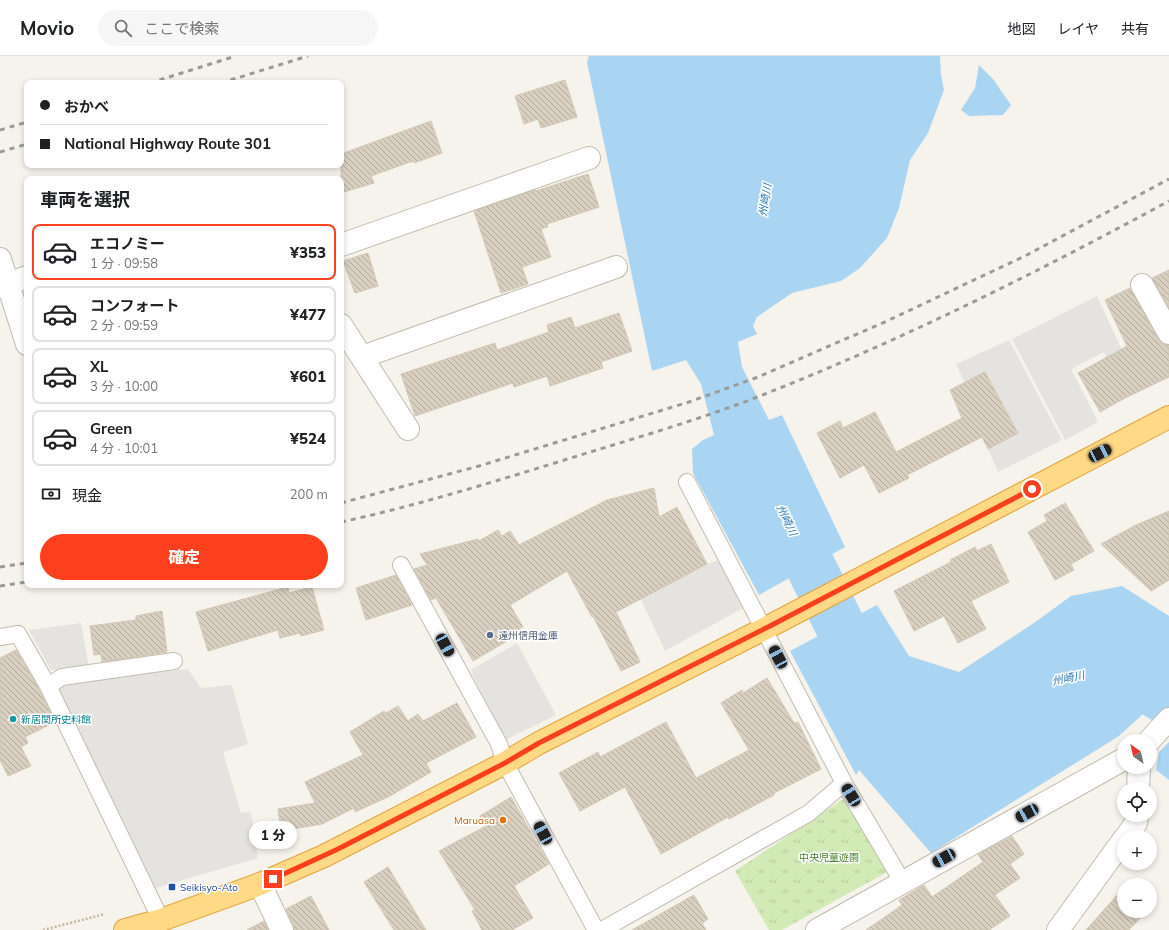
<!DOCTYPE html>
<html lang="ja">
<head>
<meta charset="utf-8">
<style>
	:root { --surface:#fff; --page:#f6f6f6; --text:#202124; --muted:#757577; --line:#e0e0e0; --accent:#fc3f1d }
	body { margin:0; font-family:Mulish,"Noto Sans JP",sans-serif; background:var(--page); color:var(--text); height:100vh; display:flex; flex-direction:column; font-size:15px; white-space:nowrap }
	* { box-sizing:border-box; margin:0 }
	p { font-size:13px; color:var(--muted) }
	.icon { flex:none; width:22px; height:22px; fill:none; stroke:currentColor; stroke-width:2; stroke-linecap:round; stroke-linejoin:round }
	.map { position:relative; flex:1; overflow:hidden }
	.sheet { position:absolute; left:24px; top:120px; width:320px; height:412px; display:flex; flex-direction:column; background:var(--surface); border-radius:8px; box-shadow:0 2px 6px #0003 }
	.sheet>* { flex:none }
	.guide { position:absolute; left:24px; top:24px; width:320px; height:88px; border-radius:8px; box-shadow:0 2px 6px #0003; display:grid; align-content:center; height:88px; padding:0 16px; background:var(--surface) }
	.needle { width:26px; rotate:326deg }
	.buttons { position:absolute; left:1117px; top:678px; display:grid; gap:8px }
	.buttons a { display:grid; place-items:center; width:40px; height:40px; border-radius:50%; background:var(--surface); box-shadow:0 2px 6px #0003; font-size:20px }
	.end { position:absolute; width:18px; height:18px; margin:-9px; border:5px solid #fc3f1d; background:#fff; box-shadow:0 0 0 2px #fff }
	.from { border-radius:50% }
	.bubble { position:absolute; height:28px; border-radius:14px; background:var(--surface); box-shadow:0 2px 6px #0003; font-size:13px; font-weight:800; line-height:28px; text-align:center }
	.car { position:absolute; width:12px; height:24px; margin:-12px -6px; border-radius:5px; box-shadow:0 0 3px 1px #0007; background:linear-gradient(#222 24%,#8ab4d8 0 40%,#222 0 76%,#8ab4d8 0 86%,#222 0) }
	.guide b { display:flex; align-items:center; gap:14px; height:38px; font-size:15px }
	.guide b+b { border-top:1px solid var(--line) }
	.guide i { width:10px; height:10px; background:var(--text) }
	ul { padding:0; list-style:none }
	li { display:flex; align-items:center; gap:12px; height:56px; margin:0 8px 6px; padding:0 8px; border:2px solid var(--line); border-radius:8px }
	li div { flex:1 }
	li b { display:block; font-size:15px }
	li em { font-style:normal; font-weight:800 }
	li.active { border-color:var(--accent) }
	li>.icon { width:36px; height:36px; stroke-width:1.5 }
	h2 { padding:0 16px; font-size:18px; line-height:48px }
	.pay { display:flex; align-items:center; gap:10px; height:44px; padding:0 16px; font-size:15px }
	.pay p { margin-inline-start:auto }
	.button { display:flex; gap:8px; margin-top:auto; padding:8px 16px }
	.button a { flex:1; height:46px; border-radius:24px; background:var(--accent); color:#fff; font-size:16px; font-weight:800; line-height:46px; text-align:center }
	header { display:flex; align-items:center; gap:24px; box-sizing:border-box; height:56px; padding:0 20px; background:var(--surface); border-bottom:1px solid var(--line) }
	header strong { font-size:19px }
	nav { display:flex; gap:22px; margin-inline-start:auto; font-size:14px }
	.search { width:280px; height:36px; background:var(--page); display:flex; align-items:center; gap:10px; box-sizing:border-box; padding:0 14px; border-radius:22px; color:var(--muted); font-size:15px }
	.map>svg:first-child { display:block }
	.park { fill:url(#park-tufts) }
	.parking { fill:#e5e3e0 }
	.water { fill:#a9d4f2 }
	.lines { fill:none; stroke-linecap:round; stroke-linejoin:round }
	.river { stroke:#a9d4f2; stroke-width:50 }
	.building { fill:url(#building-back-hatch); stroke:#d3c7b4 }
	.service-casing { stroke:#c2bbae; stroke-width:18 }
	.minor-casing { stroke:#c2bbae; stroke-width:24 }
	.trunk-casing { stroke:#e0a43c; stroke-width:24 }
	.path { stroke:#c4b79f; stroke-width:2.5; stroke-dasharray:2 2; stroke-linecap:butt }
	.service { stroke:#fff; stroke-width:16 }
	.minor { stroke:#fff; stroke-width:22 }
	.trunk { stroke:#ffd985; stroke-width:22 }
	.rail { stroke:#9a9a9a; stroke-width:3; stroke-dasharray:5 5; stroke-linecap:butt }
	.route { stroke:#fc3f1d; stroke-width:5 }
	.service-dot { fill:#5c6f8a; stroke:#fff; stroke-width:1.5 }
	.culture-dot { fill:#0f9aa8; stroke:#fff; stroke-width:1.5 }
	.food-dot { fill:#e8710a; stroke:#fff; stroke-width:1.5 }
	.transit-dot { fill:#1a4fb4; stroke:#fff; stroke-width:1.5 }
	.labels { text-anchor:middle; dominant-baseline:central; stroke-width:3; stroke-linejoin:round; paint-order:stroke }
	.service-label { font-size:10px; fill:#4e5e75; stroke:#fff; text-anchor:start }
	.culture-label { font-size:10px; fill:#0d838f; stroke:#fff; text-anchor:start }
	.food-label { font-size:10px; fill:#c56008; stroke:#fff; text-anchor:end }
	.park-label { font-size:10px; fill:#4a7f2a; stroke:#fff }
	.transit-label { font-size:10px; fill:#164399; stroke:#fff; text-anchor:start }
	.water-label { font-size:11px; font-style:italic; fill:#2e7ab2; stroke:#fff }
</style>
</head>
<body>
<header>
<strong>Movio</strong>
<div class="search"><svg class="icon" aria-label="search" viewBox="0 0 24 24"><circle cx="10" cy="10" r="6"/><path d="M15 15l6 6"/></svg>ここで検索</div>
<nav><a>地図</a><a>レイヤ</a><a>共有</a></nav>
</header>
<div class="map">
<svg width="1169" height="874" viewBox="0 0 1169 874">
	<defs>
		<pattern id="park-tufts" width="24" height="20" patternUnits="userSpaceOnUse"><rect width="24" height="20" fill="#d2eab5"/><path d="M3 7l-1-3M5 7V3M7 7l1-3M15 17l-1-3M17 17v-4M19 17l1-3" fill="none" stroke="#b6ca9c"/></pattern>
		<pattern id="building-back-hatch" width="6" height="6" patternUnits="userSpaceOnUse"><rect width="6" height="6" fill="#d8cfc1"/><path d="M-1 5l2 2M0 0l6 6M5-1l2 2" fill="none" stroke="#b1aa9e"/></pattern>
	</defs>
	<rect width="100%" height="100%" fill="#f6f3ec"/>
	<path class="park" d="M843,743L889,815L782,874H769L735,815Z"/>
	<path class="parking" d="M1097,240L1140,333L1124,339L1104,296L1071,313L1098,366L1065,384L1012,283Z
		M1009,284L1062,384L998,416L988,393L1018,376L985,316L965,327L956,308Z
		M722,503L745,551L665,595L641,543L707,508Z
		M81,567L89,612L51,614L29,574Z
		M517,587L556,659L505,684L470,613L471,614Z
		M188,613L201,632L232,629L248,688L223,696L241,757L251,756L258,802L156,832L55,634L69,626Z"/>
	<path class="water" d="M589,0H940L941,19L944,34L928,77L910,104L899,152L887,182L860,212L841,225L792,237L757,261L753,270L757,278L738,286L742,311L769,364L782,359L845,491L759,539L693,417L692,393L703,384L714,379L701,328L686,304L652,315L587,6Z
		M979,9L993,23L1011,49L1003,59L969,60L961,54L975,32Z
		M1122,530L1169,560V634L1119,680L931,797L859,714L856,719L790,595L877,549L909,600L959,616L1034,567L1071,540Z
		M1169,686V724L1156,714L1159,696Z"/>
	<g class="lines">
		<path class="river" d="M780,449L864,618L874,629
			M1097,617L1120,621L1149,633L1169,645"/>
	</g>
	<path class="building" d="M565,24L577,61L541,72L538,63L524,68L515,40Z
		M431,65L442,97L414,107L413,105L371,120L374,127L341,137V98Z
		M588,118L599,151L547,168L548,171L541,173L551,201L522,211L528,228L501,237L474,155L535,134L536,135Z
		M368,197L378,230L355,237L343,205Z
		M1169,214V252L1152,222Z
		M1130,232L1158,283L1163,288L1169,289V321L1125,342L1100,356L1078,317L1127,290L1105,244Z
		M619,257L632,295L601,306L603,312L550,330L547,320L514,331L513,327L415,360L401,318L495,287L497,294L549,276L547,269L571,261L575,272Z
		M985,316L1018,377L988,393L982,381L907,419L909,422L879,437L864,409L840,422L817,377L840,365L843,372L875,356L896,396L962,362L950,334Z
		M654,432L659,461L677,451L707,508L616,556L640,606L621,615L593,560L592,561L567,515L510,549L523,571L517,574L519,578L473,605L436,542L431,544L414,513L427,509L420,498L478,483L479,485L498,474L502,480L510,475L519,489L607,444Z
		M1065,447L1094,495L1071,508L1074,514L1055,524L1028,476L1047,465L1044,459Z
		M1169,455V524L1151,535L1101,488L1136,469Z
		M991,488L1009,526L971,545L986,573L958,587L944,560L914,575L894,535L951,506L950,504L975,491L977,495Z
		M396,519L412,549L366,564L356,532Z
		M288,531L289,537L312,531L324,574L301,580L300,577L280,582L278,574L208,595L196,556Z
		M162,555L167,596L102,606L101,598L94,599L90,570L136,564V560Z
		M16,594L36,628L55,666L25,681L28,687L21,691L31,710L8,720L0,704V602Z
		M767,622L794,667L798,666L821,713L774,737V739L729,763L728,761L661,798L625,731L580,755L559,717L598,696L600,701L666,666L696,722L749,694L721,647L742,634L743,637Z
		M457,647L476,681L426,707L431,716L390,740L355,756L354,752L322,768L281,775L278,753L315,747L305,726L363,699L350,676L384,655L386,657L398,650L408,665L418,658L423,665Z
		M511,741L549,808L514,830L533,862L512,874H482L472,855L475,854L439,795L486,770L480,760Z
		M1012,780L1024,798L1010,808L1020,822L995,839L1010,860L989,874H866L902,849L899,844L924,829L932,841L983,806L978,798Z
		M388,811L426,874H394L364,826Z
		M1118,838L1124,844V855H1136L1142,860L1129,874H1086Z
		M694,839L708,863L702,867L706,874H632Z
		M311,840L329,874H294L293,869L286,853Z
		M264,865L268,874H247Z"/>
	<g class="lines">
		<defs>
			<path id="service" d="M687,426L844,727L902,825
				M401,509L499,688L505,707L596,874
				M0,581L18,578L48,630L161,864
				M48,630L62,621L174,605
				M602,874L809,757L844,727"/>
			<path id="minor" d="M341,189L589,102
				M0,203L27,288
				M1142,229L1169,277
				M0,231L27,221
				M341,269L408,373
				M362,301L616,211
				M1149,685L1169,663
				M1138,733L1139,711
				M1126,781L1136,767L1137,759
				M260,828L282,874
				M817,874L1124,703
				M1058,874L1124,783"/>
			<path id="trunk" d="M125,874L161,864L260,828L324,800L505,707L539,687L770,570L1169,361"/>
		</defs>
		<use href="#service" class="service-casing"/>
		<use href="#minor" class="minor-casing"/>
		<use href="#trunk" class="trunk-casing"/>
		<path class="path" d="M43,874L105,858"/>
		<use href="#service" class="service"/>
		<use href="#minor" class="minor"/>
		<use href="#trunk" class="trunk"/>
		<path class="rail" d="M150,27L236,0
			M221,27L308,0
			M0,74L27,66
			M0,96L27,88
			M341,447L479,410L689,346L758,321L887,265L993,215L1025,200L1169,123
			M341,466C424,448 506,422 587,397C646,379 707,361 765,338C904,283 1038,216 1169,145
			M0,511L27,507
			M0,530L27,526"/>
	</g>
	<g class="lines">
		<path class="route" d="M273,823L338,793L505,707L539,687L770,570L1032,433"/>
	</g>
	<circle class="service-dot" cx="490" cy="579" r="4"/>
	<circle class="culture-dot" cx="13" cy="663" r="4"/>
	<circle class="food-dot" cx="503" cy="764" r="4"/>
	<rect class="transit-dot" x="168" y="827" width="8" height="8" rx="2"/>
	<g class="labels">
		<g class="service-label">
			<text x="498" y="579">遠州信用金庫</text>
		</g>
		<g class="culture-label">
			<text x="21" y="663">新居関所史料館</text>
		</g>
		<g class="food-label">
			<text x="495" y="764">Maruasa</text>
		</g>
		<g class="park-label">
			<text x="829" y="801">中央児童遊園</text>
		</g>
		<g class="transit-label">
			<text x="180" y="831">Seikisyo-Ato</text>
		</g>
		<g class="water-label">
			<text transform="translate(765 144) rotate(-81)">州崎川</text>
			<text transform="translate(787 464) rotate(64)">州崎川</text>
			<text transform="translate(1068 622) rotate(-12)">州崎川</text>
		</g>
	</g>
</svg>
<div class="buttons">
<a><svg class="needle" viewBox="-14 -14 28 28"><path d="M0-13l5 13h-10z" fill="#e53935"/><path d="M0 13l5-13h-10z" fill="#757577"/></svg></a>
<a><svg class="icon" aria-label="locate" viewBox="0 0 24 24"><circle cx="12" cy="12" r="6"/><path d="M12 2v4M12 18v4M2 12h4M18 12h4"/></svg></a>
<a>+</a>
<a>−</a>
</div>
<i class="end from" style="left:1032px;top:433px"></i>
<i class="end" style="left:273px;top:823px"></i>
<div class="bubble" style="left:249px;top:765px;width:48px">1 分</div>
<i class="car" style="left:1100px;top:397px;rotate:63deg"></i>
<i class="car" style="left:445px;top:589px;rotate:151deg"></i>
<i class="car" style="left:778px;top:601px;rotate:332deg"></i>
<i class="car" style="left:851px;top:739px;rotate:329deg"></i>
<i class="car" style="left:1027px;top:757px;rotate:241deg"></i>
<i class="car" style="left:543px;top:777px;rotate:332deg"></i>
<i class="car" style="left:944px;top:802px;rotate:241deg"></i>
<div class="guide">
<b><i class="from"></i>おかべ</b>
<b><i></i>National Highway Route 301</b>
</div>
<section class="sheet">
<h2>車両を選択</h2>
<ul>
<li class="active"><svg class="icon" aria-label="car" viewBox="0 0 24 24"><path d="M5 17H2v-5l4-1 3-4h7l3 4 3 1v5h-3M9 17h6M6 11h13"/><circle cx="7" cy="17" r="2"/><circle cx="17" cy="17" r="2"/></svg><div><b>エコノミー</b><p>1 分 · 09:58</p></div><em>¥353</em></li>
<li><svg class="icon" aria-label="car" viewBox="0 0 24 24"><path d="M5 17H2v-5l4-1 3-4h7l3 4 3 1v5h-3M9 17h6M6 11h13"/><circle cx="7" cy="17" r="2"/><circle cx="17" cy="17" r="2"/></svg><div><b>コンフォート</b><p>2 分 · 09:59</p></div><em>¥477</em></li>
<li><svg class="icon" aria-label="car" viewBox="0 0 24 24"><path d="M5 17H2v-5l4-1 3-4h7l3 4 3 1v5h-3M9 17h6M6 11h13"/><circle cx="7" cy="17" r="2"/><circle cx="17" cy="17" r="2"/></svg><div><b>XL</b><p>3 分 · 10:00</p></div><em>¥601</em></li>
<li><svg class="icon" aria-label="car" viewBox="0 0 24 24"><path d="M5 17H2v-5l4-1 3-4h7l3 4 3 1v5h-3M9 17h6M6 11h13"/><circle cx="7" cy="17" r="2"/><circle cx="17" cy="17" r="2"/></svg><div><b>Green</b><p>4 分 · 10:01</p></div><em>¥524</em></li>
</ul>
<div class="pay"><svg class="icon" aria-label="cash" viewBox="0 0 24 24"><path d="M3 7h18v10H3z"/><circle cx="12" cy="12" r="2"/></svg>現金<p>200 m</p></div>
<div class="button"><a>確定</a></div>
</section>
</div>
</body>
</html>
